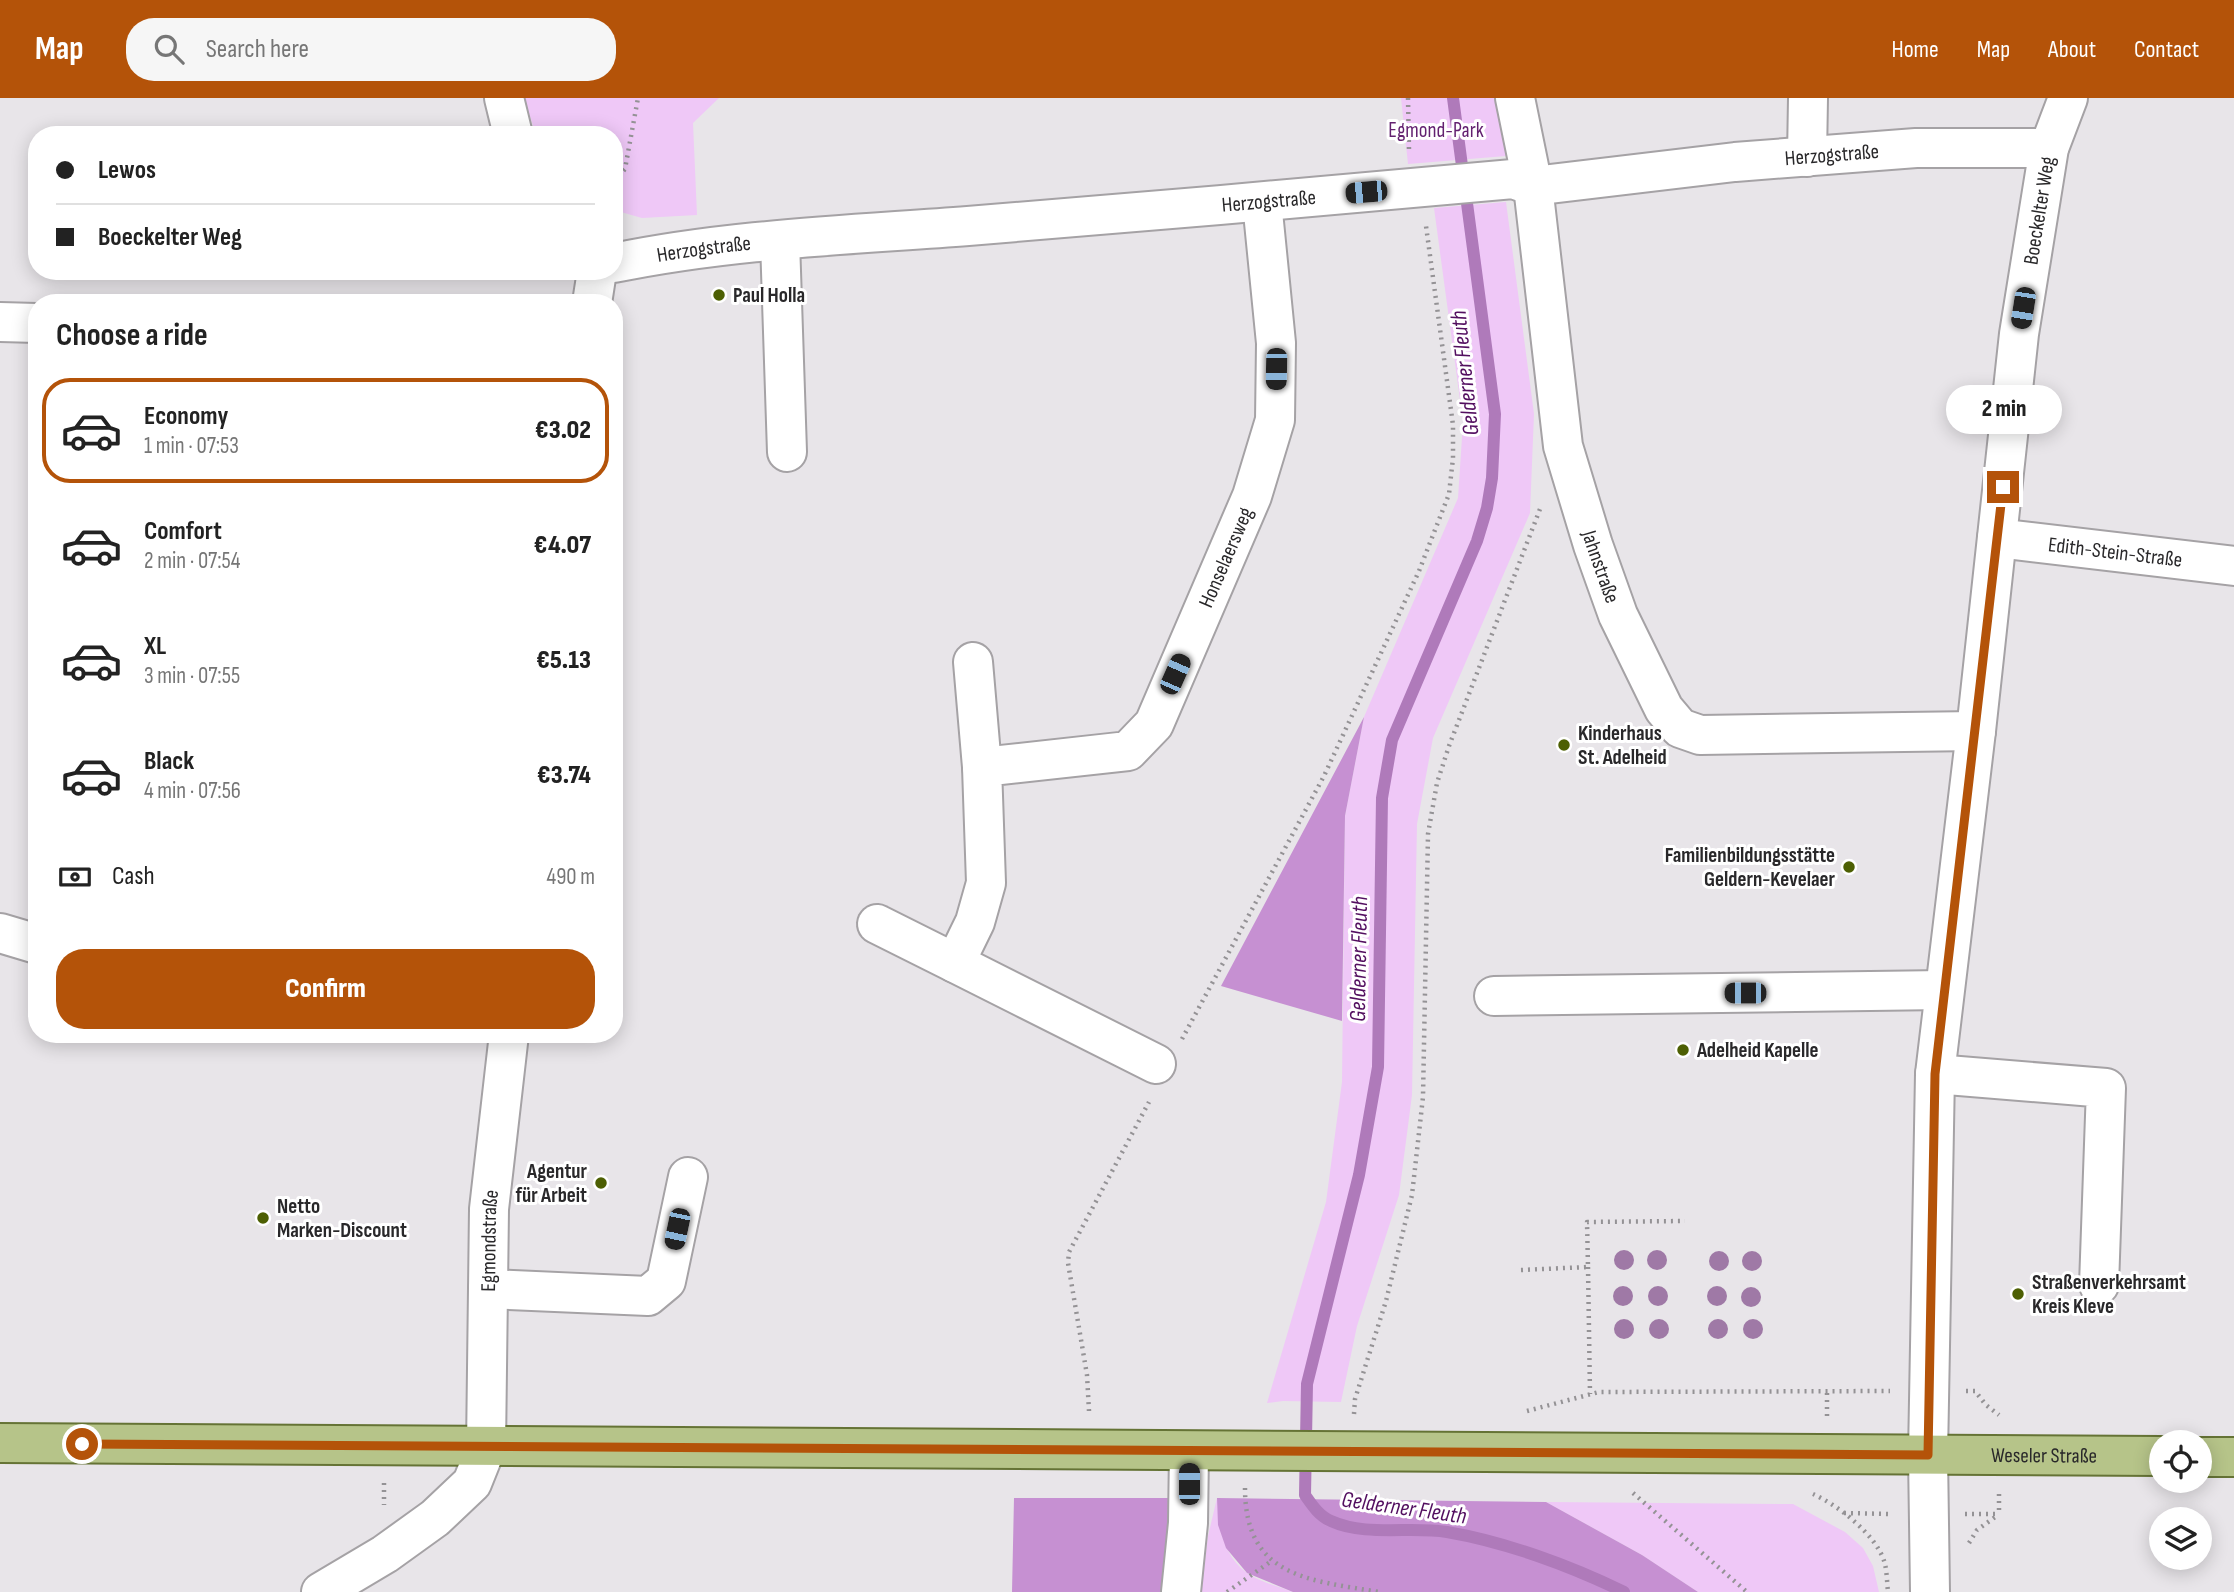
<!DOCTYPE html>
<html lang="en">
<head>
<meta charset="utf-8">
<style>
	:root { --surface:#fff; --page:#f6f6f6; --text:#222; --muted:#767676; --line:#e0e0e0; --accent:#b45309 }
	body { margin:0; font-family:"Sofia Sans Condensed",sans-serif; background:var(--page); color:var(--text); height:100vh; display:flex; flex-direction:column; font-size:26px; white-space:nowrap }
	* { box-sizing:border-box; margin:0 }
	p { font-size:23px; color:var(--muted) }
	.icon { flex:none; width:38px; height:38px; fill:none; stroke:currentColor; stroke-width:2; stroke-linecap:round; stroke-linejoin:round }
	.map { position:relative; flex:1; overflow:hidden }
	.drawer { position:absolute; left:28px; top:196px; width:595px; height:749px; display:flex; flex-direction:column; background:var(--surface); border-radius:28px; box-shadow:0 4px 18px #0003 }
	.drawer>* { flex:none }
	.banner { position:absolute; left:28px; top:28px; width:595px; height:154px; border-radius:28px; box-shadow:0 4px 18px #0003; display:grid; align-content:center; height:154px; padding:0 28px; background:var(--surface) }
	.tools { position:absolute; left:2149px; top:1332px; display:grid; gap:14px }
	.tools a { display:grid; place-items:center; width:63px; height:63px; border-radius:50%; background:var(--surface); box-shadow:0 4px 18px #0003; font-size:35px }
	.end { position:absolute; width:32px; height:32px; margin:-16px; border:9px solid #b45309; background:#fff; box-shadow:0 0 0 4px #fff }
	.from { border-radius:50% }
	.bubble { position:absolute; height:49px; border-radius:24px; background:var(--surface); box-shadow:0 4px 18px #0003; font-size:23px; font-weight:800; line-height:49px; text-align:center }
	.car { position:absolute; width:21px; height:42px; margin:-21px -10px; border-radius:9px; box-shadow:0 0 5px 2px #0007; background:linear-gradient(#222 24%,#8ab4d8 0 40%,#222 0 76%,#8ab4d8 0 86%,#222 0) }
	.banner b { display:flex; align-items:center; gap:24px; height:66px; font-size:26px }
	.banner b+b { border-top:2px solid var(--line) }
	.banner i { width:18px; height:18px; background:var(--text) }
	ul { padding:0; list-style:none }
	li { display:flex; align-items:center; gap:21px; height:105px; margin:0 14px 10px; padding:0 14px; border:4px solid transparent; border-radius:28px }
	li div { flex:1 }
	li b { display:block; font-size:26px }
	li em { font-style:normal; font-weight:800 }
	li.active { border-color:var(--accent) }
	li>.icon { width:63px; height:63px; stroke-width:1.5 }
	h2 { padding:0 28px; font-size:32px; line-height:84px }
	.pay { display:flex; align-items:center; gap:18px; height:77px; padding:0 28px; font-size:26px }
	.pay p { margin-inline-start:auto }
	.action { display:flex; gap:14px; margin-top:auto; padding:14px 28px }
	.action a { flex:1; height:80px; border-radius:28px; background:var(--accent); color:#fff; font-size:28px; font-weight:800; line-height:80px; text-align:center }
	header { display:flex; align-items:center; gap:42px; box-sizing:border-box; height:98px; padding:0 35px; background:var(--accent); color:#fff }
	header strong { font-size:33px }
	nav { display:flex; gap:38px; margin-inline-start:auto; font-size:24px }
	.search { width:490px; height:63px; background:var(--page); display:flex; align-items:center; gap:18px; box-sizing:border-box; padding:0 24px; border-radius:28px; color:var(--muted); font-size:26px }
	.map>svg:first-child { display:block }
	.green { fill:#efc8f7 }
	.forest { fill:#c690d2 }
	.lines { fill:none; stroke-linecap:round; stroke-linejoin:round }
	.stream { stroke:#af7aba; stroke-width:12 }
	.minor-casing { stroke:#a5a2a5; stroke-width:42 }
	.major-casing { stroke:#657335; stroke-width:42 }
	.path { stroke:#949295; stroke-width:4.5; stroke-dasharray:2 5; stroke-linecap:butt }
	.minor { stroke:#fff; stroke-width:38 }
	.major { stroke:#b6c489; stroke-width:38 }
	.tree { fill:#9f79a6 }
	.route { stroke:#b45309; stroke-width:9 }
	.poi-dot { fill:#4d5f03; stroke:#fff; stroke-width:2.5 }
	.labels { text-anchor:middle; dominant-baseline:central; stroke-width:6; stroke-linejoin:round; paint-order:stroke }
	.park-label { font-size:21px; fill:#632170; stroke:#fff }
	.street-label { font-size:21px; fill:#29282a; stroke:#fff }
	.poi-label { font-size:21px; font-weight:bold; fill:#29282a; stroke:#fff; text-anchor:start }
	.water-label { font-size:23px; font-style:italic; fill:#530f60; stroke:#fff }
</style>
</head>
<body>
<header>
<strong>Map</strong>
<div class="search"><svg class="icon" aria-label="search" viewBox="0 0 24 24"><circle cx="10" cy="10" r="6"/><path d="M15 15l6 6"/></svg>Search here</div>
<nav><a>Home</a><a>Map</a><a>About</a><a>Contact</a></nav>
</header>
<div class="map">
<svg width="2234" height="1494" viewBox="0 0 2234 1494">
	<rect width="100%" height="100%" fill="#e8e5e9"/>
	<path class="green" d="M524,0H719L693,25L697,117L642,120L614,112V37H536Z
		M1401,0H1495L1506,58L1408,66Z
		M1506,104L1534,316L1530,415L1433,640L1417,726L1412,997L1399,1097L1357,1228L1341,1304L1283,1303L1267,1305L1326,1104L1342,984L1345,718L1364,619L1458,400L1463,324L1434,110Z
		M1217,1400C1218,1427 1223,1458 1247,1475C1259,1484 1279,1488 1293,1494H1201L1208,1438Z
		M1546,1404L1793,1406L1845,1434L1863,1450L1873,1468L1879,1494H1698L1642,1457Z"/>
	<path class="forest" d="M1364,619L1345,718L1342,923L1221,888Z
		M1014,1400H1169L1165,1494H1012Z
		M1217,1400L1546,1404L1642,1457L1698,1494H1293L1247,1475L1226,1450L1218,1427Z"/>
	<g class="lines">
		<path class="stream" d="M1453,0L1495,316L1492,380L1487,410L1477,443L1392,642L1382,700L1378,969L1359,1077L1307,1286L1305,1397C1312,1407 1319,1418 1331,1423C1366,1439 1410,1428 1447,1434C1506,1444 1571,1468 1624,1494"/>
		<defs>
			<g id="minor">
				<path d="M504,0L513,37"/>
				<path id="s1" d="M1515,0L1533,88L1563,348L1593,447L1618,517L1664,611L1680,630L1700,637L1976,633"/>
				<path d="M1807,59L1808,0"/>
				<path d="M780,143L787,354"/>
				<path id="s2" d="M614,165C730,141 850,137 968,128C1150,113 1331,98 1513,81L1533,88L1735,64L1916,50H2049"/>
				<path d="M592,205L597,173"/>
				<path d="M0,224L37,225"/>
				<path id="s3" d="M1997,440L2234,468"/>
				<path d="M973,564L982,669"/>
				<path d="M877,826L955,865"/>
				<path d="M0,835L37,846"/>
				<path d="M1494,898L1944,892"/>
				<path id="s4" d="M1156,966L955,865L975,824L986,785L982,669L1128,653L1154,626L1252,398L1275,322L1276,245L1262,104"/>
				<path d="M1935,976L2106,990L2099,1187"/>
				<path d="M488,1191L648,1198L666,1183L688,1079"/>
				<path id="s5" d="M321,1494L385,1456L435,1420L472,1385L486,1350L489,1111L509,936"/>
				<path d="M1181,1494L1188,1425L1189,1353"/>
				<path id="s6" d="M1930,1494L1928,1357L1935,976L1976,633L2019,236L2049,50L2068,0"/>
			</g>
			<g id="major">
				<path id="s7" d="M0,1345L2161,1358"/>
				<path d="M2200,1359H2234"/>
			</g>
		</defs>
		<use href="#minor" class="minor-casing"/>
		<use href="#major" class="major-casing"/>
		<path class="path" d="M1408,0L1409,52
			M614,83L625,71L638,0
			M1182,941L1324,678L1419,473L1449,396L1453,360V327L1426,128
			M1588,1169L1590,1296
			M1521,1172L1588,1169L1587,1124L1685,1123
			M1966,1293H1975L1986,1307L1999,1317
			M1827,1295V1318
			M1089,1313L1087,1277L1068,1165L1069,1154L1149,1004
			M1527,1313L1599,1294L1890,1293
			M1354,1316L1355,1301L1386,1203L1412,1097L1423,999L1428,736L1437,685L1449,648L1540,411
			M384,1385V1407
			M1245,1390C1245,1479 1308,1482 1379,1494
			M1633,1395L1747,1494
			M1813,1396C1838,1407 1878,1438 1885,1466C1887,1475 1887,1485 1888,1494
			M1999,1396V1416
			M1844,1415L1890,1416
			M1965,1416H1999
			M1969,1445L1977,1432L1998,1417
			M1227,1494L1273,1462"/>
		<use href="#minor" class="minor"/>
		<use href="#major" class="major"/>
	</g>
	<g class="tree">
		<circle cx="1624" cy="1162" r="10"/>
		<circle cx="1657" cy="1162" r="10"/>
		<circle cx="1719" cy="1163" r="10"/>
		<circle cx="1752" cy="1163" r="10"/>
		<circle cx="1623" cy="1198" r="10"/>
		<circle cx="1658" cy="1198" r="10"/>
		<circle cx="1717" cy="1198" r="10"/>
		<circle cx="1751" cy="1199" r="10"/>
		<circle cx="1624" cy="1231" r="10"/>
		<circle cx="1659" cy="1231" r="10"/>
		<circle cx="1718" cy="1231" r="10"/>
		<circle cx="1753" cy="1231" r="10"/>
	</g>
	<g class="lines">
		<path class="route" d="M82,1346L1928,1357L1935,976L2003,389"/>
	</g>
	<g class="poi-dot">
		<circle cx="719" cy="197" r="7"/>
		<circle cx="1564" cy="647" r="7"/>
		<circle cx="1849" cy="769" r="7"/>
		<circle cx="1683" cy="952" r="7"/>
		<circle cx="601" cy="1085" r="7"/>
		<circle cx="263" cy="1120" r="7"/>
		<circle cx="2018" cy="1196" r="7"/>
	</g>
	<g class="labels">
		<g class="park-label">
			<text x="1436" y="32">Egmond-Park</text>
		</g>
		<g class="street-label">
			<text stroke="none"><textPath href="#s2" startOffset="1225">Herzogstraße</textPath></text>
			<text stroke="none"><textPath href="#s2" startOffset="658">Herzogstraße</textPath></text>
			<text stroke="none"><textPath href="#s6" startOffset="1388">Boeckelter Weg</textPath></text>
			<text stroke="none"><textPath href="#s2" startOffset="91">Herzogstraße</textPath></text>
			<text stroke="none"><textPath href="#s3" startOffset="119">Edith-Stein-Straße</textPath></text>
			<text stroke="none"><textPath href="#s4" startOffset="793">Honselaersweg</textPath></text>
			<text stroke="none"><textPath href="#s1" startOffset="478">Jahnstraße</textPath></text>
			<text stroke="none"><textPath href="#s5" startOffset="432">Egmondstraße</textPath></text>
			<text stroke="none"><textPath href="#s7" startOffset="2044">Weseler Straße</textPath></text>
		</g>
		<g class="poi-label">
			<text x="733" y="197">Paul Holla</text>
			<text x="1578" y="635">Kinderhaus<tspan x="1578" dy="24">St. Adelheid</tspan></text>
			<text x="1835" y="757" text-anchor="end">Familienbildungsstätte<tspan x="1835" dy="24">Geldern-Kevelaer</tspan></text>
			<text x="1697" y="952">Adelheid Kapelle</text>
			<text x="587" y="1073" text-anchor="end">Agentur<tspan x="587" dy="24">für Arbeit</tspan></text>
			<text x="277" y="1108">Netto<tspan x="277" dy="24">Marken-Discount</tspan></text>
			<text x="2032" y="1184">Straßenverkehrsamt<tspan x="2032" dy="24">Kreis Kleve</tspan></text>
		</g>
		<g class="water-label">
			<text transform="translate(1465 275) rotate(-96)">Gelderner Fleuth</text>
			<text transform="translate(1359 861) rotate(-89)">Gelderner Fleuth</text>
			<text transform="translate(1404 1410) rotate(8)">Gelderner Fleuth</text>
		</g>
	</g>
</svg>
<div class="tools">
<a><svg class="icon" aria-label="locate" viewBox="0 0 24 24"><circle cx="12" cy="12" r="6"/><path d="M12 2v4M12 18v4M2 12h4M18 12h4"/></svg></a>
<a><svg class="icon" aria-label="layers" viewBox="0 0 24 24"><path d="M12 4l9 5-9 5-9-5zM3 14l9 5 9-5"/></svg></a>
</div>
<i class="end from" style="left:82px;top:1346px"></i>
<i class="end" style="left:2003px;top:389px"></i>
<div class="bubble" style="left:1946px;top:287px;width:116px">2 min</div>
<i class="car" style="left:1366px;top:94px;rotate:265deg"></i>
<i class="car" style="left:2023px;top:210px;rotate:189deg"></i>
<i class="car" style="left:1276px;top:271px;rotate:181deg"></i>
<i class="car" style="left:1175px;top:576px;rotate:24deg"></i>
<i class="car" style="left:1745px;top:895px;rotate:270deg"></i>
<i class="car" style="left:677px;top:1131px;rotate:192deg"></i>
<i class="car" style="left:1189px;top:1386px;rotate:0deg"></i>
<div class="banner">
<b><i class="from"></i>Lewos</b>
<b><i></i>Boeckelter Weg</b>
</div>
<section class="drawer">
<h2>Choose a ride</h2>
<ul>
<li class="active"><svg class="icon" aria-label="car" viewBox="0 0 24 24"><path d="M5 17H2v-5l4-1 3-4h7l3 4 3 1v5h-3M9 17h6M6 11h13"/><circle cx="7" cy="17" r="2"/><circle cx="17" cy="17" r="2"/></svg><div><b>Economy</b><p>1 min · 07:53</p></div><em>€3.02</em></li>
<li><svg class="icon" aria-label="car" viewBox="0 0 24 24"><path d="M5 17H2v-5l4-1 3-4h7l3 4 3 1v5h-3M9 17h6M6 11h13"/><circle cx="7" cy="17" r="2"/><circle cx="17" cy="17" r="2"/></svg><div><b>Comfort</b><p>2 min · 07:54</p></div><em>€4.07</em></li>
<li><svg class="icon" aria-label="car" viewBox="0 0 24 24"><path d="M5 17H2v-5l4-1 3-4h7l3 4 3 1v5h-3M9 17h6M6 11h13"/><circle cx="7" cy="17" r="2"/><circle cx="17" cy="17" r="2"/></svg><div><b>XL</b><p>3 min · 07:55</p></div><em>€5.13</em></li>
<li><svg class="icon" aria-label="car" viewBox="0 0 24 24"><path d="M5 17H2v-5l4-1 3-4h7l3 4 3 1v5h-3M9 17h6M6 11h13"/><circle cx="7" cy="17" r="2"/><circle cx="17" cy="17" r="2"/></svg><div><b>Black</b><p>4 min · 07:56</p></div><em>€3.74</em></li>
</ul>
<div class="pay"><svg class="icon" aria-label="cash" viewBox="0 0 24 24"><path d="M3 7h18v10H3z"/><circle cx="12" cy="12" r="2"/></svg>Cash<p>490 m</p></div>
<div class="action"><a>Confirm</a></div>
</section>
</div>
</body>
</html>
